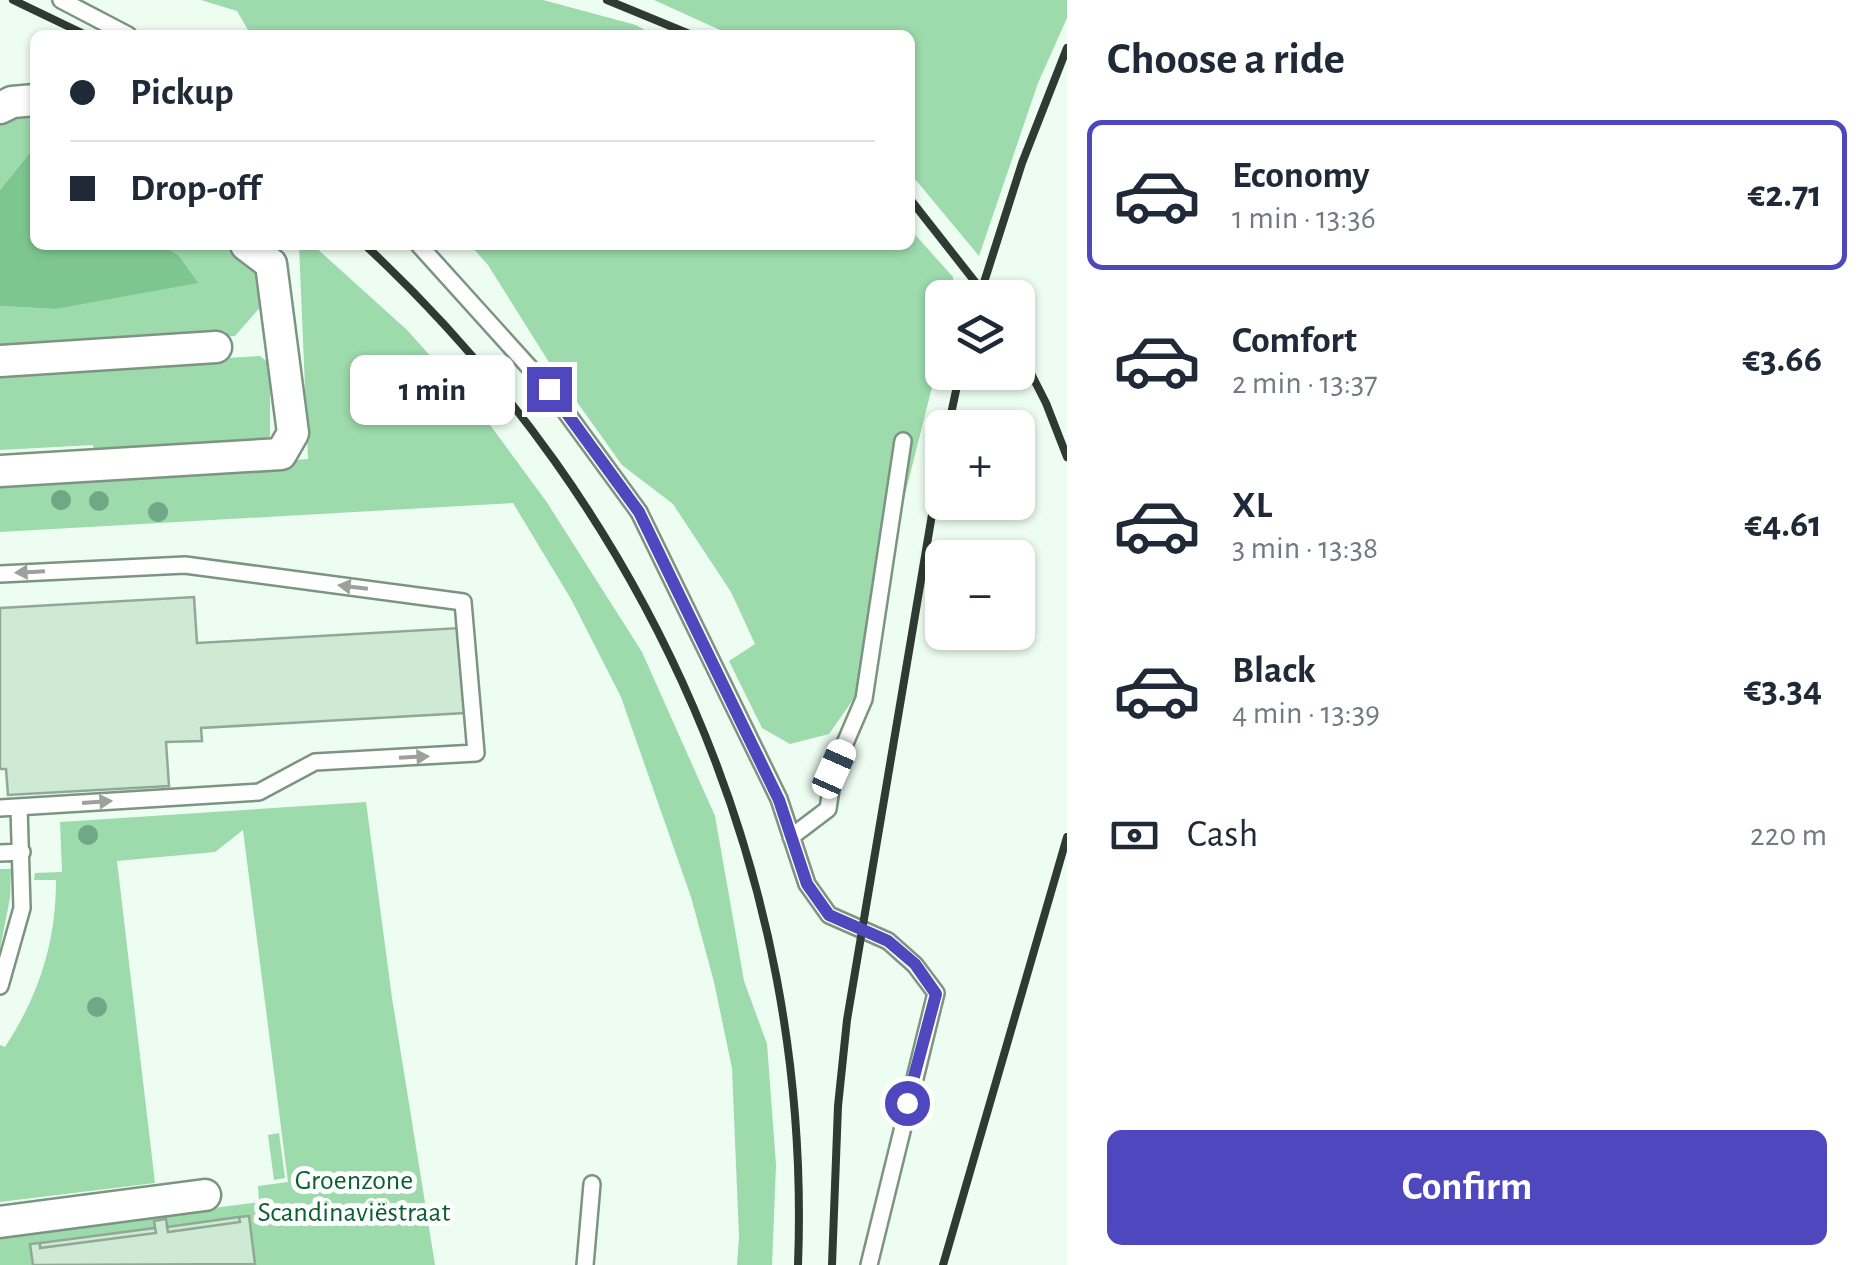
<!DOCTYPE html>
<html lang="en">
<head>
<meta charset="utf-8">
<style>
	:root { --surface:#fff; --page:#f2f2f3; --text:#1f2937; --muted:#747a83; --line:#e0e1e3; --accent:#4f47be }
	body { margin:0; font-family:"Alegreya Sans",sans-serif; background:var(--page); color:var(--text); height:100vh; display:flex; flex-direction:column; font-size:38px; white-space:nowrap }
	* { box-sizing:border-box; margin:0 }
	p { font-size:32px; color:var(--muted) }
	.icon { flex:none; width:55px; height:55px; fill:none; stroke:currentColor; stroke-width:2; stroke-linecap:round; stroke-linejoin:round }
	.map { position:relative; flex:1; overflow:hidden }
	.sheet { display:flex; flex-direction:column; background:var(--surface); width:800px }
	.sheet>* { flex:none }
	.guide { position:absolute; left:30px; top:30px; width:885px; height:220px; border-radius:15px; box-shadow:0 2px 8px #0004; display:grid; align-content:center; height:220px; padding:0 40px; background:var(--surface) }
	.controls { position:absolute; left:925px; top:280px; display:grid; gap:20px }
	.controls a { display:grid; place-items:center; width:110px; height:110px; border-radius:15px; background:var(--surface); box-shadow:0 2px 8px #0004; font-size:50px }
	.end { position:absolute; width:45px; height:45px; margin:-22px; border:12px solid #4f47be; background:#fff; box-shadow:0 0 0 5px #fff }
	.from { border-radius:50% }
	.bubble { position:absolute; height:70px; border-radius:15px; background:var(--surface); box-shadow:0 2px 8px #0004; font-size:32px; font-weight:700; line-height:70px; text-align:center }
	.car { position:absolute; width:30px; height:60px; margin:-30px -15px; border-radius:12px; box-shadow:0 0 8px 2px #0007; background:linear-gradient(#fff 24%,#345 0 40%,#fff 0 76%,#345 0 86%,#fff 0) }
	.guide b { display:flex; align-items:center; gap:35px; height:95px; font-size:38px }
	.guide b+b { border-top:2px solid var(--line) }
	.guide i { width:25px; height:25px; background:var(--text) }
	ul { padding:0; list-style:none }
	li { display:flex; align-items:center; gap:30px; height:150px; margin:0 20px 15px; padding:0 20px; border:5px solid transparent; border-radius:15px }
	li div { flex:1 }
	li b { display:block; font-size:38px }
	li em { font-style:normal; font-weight:700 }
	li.selected { border-color:var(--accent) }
	li>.icon { width:90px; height:90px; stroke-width:1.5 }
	h2 { padding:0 40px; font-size:45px; line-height:120px }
	.pay { display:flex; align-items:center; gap:25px; height:110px; padding:0 40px; font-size:38px }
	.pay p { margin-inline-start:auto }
	.primary-button { display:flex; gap:20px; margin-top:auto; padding:20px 40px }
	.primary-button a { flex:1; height:115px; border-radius:15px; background:var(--accent); color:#fff; font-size:40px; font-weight:700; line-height:115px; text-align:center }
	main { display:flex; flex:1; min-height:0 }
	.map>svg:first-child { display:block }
	.green { fill:#9ddaac }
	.forest { fill:#7dc690 }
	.building { fill:#cfead4; stroke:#90a995; stroke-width:2.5 }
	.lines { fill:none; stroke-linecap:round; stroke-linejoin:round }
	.lane-casing { stroke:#7c9481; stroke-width:20 }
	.street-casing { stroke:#7c9481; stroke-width:35 }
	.lane { stroke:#fff; stroke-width:15 }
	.street { stroke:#fff; stroke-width:30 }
	.rail { stroke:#2f3a32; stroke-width:8 }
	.tree { fill:#70a786 }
	.oneway { fill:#9da19e }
	.route { stroke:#4f47be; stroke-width:12 }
	.labels { text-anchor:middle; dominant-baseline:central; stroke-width:10; stroke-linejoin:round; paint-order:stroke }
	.park-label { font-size:28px; fill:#0a602f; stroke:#fff }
</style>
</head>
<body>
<main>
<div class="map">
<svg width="1067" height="1265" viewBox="0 0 1067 1265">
	<rect width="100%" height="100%" fill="#edfdf1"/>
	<path class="green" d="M201,0H543L636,25L653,35H251L237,11Z
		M654,0H1067V18L1038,83L979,256L910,173V35H731Z
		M35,109V152L32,150L0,190V124L4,118Z
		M910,229L953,277L954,297L942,298V347L854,698L829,734L790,744L762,728L729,661L755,644L731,592L673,504L622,465L552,367L488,265L470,245H910Z
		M163,245H230L259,266L263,304L235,336L0,351V306L55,309L178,255Z
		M299,245H313L407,330L479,410L546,501L642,652L715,816L744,981L767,1044L776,1165L772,1265H737L739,1237L732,1068L714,982L691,897L621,697L571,599L513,503L0,532V483L308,459Z
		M260,356L270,364V438L261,445L94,451L93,445L0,450V378L80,373L93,366Z
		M366,802L392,998L435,1265H0V1236L259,1202L258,1186L288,1182L243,830L215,852L117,861L155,1183L0,1202V1045L5,1047C39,995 56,943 56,880H34L35,873L62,872L60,822Z
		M0,869H11L10,898L0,949Z
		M279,1133L285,1178L274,1180L268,1135Z"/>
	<path class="forest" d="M32,150L35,152V245H163L178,255L198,283L55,309L0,306V190Z"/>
	<path class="building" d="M194,597L197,643L460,628L465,713L201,728L202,741L166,742L169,786L8,795L6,769H0V608Z
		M249,1216L255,1264L33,1265L30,1244L40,1243V1248L156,1233L154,1221L166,1219L168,1232L240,1222L239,1217Z
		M239,1217L240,1222L168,1232L167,1227Z
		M155,1228L156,1233L40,1248V1243Z"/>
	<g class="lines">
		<defs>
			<path id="lane" d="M61,0L128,35
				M419,245L549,389L639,512L779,799L807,884L829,915L888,941L915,965L936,993L869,1265
				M0,574L185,565L463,602L476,753L315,762L259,792L0,808
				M791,837L828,809L834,769L864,699L903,441
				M0,853L22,852
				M0,986L22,908L19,807
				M585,1265L592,1184"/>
			<path id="street" d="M0,108L12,102L35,100
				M0,361L216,347
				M0,471L281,454L293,433L271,264L246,245
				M0,1222L205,1195"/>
		</defs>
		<use href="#lane" class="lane-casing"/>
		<use href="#street" class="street-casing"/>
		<use href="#lane" class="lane"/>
		<use href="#street" class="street"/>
		<path class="rail" d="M13,0L86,35
			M607,0L692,35
			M910,199L987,297
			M365,245C649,509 813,875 798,1265
			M979,298L1022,163L1067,48
			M1018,348L1046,403L1067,457
			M948,428L960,372
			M832,1265L838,1106L847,1020L942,455
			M943,1265L1067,837"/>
	</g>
	<g class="tree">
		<circle cx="61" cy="500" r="10"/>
		<circle cx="99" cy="501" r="10"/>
		<circle cx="158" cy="512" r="10"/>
		<circle cx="88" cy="835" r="10"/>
		<circle cx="97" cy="1007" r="10"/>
	</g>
	<defs><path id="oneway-solid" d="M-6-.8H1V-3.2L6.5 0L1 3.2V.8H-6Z" transform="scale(2.5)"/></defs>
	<g class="oneway">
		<use href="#oneway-solid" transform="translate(30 572) rotate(177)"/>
		<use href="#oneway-solid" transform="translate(353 587) rotate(-173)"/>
		<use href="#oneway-solid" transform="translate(414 757) rotate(-3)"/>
		<use href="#oneway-solid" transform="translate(97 802) rotate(-4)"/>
	</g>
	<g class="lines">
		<path class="route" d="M549,389L639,512L779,800L807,884L829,915L888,941L915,964L936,994L907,1103"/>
	</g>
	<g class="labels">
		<g class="park-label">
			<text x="354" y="1181">Groenzone<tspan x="354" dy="32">Scandinaviëstraat</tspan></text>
		</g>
	</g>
</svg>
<div class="controls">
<a><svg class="icon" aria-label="layers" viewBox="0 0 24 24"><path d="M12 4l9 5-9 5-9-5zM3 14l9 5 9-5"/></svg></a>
<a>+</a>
<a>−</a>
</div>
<i class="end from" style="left:907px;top:1103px"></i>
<i class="end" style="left:549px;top:389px"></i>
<div class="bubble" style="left:350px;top:355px;width:165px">1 min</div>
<i class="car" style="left:834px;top:769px;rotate:24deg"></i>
<div class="guide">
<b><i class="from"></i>Pickup</b>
<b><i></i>Drop-off</b>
</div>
</div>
<section class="sheet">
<h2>Choose a ride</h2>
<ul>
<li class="selected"><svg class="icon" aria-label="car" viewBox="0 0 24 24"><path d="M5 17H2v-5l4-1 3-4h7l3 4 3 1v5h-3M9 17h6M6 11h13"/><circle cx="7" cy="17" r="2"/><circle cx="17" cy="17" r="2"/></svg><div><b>Economy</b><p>1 min · 13:36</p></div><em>€2.71</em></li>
<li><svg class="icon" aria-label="car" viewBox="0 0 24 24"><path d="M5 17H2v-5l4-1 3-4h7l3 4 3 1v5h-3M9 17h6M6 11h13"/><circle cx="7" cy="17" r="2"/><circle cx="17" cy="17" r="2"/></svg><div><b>Comfort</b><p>2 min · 13:37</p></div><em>€3.66</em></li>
<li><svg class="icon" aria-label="car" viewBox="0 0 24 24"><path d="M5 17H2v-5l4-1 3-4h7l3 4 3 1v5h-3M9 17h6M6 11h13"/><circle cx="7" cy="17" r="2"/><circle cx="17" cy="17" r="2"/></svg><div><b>XL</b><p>3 min · 13:38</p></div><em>€4.61</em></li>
<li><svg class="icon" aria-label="car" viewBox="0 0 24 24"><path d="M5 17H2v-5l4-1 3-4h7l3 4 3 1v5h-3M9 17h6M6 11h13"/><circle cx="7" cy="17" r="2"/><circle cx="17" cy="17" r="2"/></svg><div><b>Black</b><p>4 min · 13:39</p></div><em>€3.34</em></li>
</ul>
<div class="pay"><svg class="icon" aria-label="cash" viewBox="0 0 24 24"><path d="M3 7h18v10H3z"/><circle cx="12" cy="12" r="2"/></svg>Cash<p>220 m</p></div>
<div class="primary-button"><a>Confirm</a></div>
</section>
</main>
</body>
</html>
